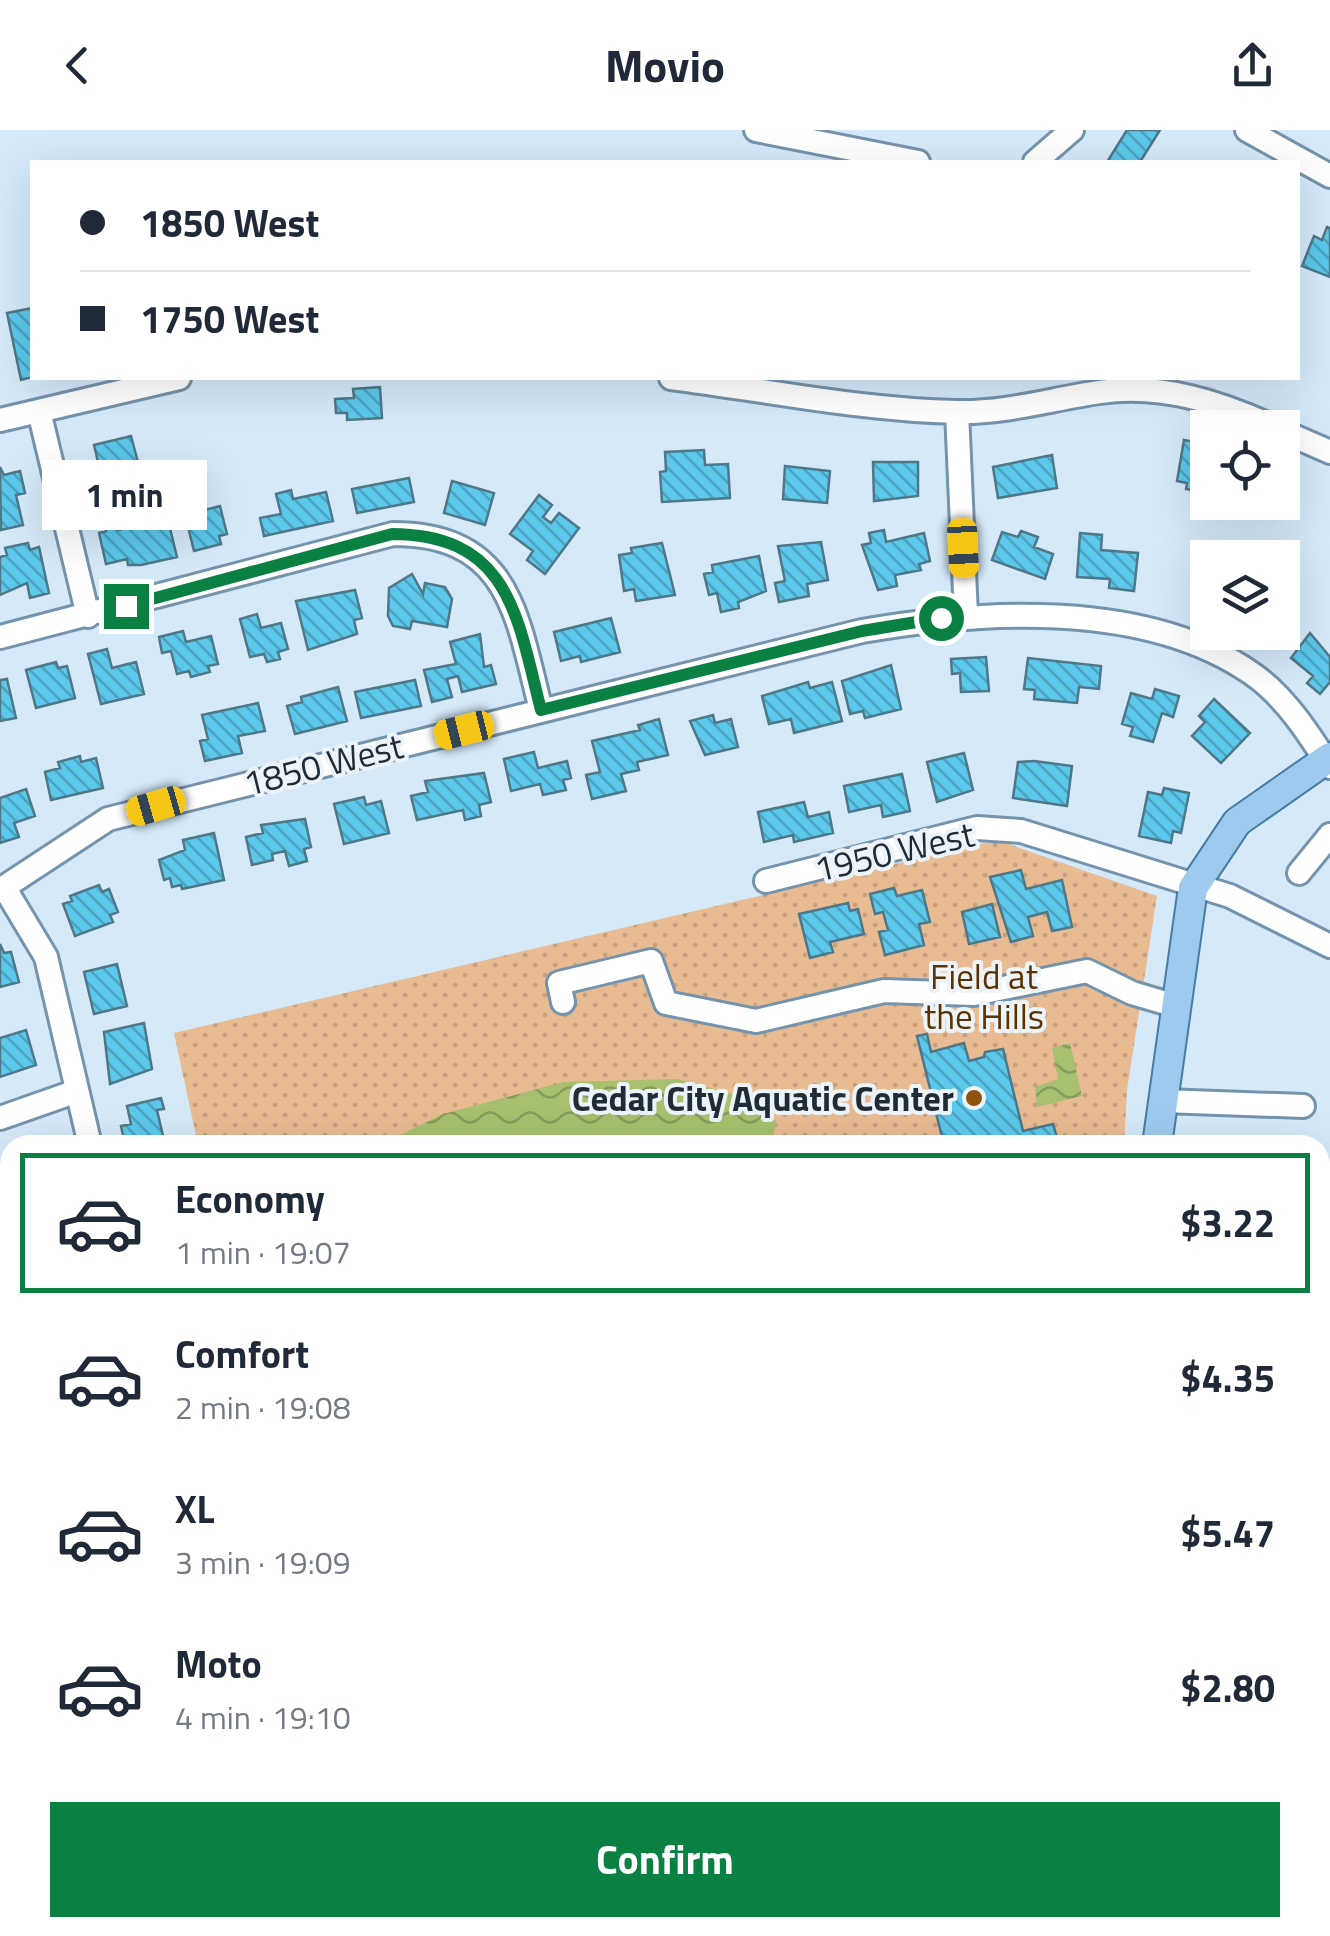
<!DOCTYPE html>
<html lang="en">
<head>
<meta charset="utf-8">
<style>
	:root { --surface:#fff; --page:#f2f2f3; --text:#1f2937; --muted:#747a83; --line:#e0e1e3; --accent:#0b8043 }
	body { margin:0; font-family:"Titillium Web",sans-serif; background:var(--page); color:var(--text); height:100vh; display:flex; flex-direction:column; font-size:38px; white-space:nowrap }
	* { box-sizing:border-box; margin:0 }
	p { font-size:32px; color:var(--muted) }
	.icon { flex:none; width:55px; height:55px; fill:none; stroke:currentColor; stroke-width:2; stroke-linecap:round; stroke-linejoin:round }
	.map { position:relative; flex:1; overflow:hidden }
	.side { position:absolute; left:0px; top:1005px; width:1330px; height:802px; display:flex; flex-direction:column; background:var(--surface); border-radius:30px 30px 0 0; box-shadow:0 10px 40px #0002 }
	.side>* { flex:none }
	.banner { position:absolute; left:30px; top:30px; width:1270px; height:220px; border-radius:0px; box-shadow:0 10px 40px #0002; display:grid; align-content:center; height:220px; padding:0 50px; background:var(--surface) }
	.controls { position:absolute; left:1190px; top:280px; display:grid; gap:20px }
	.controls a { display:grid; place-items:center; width:110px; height:110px; border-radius:0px; background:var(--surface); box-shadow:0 10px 40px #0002; font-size:50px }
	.end { position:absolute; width:45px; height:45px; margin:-22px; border:12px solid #0b8043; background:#fff; box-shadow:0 0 0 5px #fff }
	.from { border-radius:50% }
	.bubble { position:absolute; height:70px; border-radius:0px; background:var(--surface); box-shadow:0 10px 40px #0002; font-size:32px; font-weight:700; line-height:70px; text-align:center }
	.car { position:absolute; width:30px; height:60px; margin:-30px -15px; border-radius:12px; box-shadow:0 0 8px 2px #0007; background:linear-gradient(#f5c518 24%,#345 0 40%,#f5c518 0 76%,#345 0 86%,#f5c518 0) }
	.banner b { display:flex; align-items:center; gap:35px; height:95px; font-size:38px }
	.banner b+b { border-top:2px solid var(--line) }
	.banner i { width:25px; height:25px; background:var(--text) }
	ul { padding:18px 0 0; list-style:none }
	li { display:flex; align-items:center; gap:30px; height:140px; margin:0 20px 15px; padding:0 30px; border:5px solid transparent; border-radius:0px }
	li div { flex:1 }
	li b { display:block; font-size:38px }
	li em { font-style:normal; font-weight:700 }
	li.current { border-color:var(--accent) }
	li>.icon { width:90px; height:90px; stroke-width:1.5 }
	.action { display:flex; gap:20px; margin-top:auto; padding:20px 50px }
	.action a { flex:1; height:115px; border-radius:0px; background:var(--accent); color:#fff; font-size:40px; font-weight:700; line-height:115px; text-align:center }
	header { display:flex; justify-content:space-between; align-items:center; height:130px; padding:0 50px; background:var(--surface); font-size:45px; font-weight:700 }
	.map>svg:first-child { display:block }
	.built { fill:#c0dffa }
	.grass { fill:url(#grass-dots) }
	.pitch { fill:#e8bb93 }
	.water { fill:url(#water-waves) }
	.building { fill:url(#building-back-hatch); stroke:#4e7887; stroke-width:2.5 }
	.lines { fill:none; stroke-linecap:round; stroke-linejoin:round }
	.minor-casing { stroke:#7493ac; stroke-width:28 }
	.major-casing { stroke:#467ca5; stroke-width:32 }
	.minor { stroke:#fff; stroke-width:22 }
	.major { stroke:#9dcaed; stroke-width:28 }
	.route { stroke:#0b8043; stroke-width:12 }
	.poi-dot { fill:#8e540e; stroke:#edf4f9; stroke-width:4 }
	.labels { text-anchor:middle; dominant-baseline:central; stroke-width:8; stroke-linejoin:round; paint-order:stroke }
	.street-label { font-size:35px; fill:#1f2c36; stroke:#edf4f9 }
	.park-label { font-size:35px; fill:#5c3200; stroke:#edf4f9 }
	.poi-label { font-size:35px; font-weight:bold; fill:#1f2c36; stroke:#edf4f9; text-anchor:end }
</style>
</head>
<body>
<header><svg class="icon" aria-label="back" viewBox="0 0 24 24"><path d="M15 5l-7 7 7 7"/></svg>Movio<svg class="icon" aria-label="share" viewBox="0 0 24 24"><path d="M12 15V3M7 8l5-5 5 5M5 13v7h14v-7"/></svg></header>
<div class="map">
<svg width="1330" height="1806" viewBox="0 0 1330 1806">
	<defs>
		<pattern id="grass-dots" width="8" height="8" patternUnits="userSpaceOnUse" patternTransform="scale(2.5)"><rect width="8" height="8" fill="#e8bb93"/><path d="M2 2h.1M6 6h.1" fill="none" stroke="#c7a17f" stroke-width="1.8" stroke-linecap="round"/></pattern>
		<pattern id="water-waves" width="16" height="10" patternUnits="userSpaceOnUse" patternTransform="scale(2.5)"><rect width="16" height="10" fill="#a6c06f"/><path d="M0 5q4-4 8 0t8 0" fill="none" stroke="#879c5c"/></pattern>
		<pattern id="building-back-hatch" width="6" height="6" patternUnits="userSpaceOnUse" patternTransform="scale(2.5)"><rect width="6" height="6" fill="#5cc8ec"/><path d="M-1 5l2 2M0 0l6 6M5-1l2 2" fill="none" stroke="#4ba3c0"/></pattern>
	</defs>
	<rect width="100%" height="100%" fill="#d5e9f9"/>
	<path class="built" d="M1320,1097L1330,1098V1752L1320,1738Z"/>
	<path class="grass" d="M997,710L1157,766L1127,960L1124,1015H198L174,903Z
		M265,1798H1203L1192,1806H267Z"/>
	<path class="pitch" d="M605,1798H745L750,1806H591Z
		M807,1798H1014L1013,1806H808Z"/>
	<path class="water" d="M1070,913L1082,966L1037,977L1035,957L1058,949L1052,918Z
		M677,949L752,969L776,991L772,1015H380L443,984L563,952Z"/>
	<path class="building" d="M1127,0H1160L1140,32H1107Z
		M1327,97L1330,98V147L1302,136L1314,106L1322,110Z
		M32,178V247L21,250L7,183Z
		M380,257L382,288L347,290V283H336L335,269L354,268L353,259Z
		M131,306L139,336L101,345L94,315Z
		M1184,310L1201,313L1199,322L1208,323V363L1186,359L1187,353L1177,351Z
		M704,320L705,335L728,334L730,368L662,372L660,342L666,341L665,322Z
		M1052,325L1057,358L998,368L993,337Z
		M873,332H918V366L874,371Z
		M785,336L830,341L827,373L783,369Z
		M0,337L4,345L20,341L25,363L16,365L23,395L1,400Z
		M409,348L414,372L357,383L352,359Z
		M1282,350L1298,358L1284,386L1257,372H1282Z
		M452,351L494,363L485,395L444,383Z
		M291,360L293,369L326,362L333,391L264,406L260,388L281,384L276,364Z
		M539,365L552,375L543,387L551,393L559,383L579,398L545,444L527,430L533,421L510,404Z
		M220,376L227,404L219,406L221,414L194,421L185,385Z
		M154,384L156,393L168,390L177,427L141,435H128L127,429L106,434L99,403L106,401L105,396L116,393L118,400L142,395L140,387Z
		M884,400L886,412L924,403L930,431L919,434L921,440L895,445L897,456L878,460L862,415L871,413L869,403Z
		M1021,401L1038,407L1034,417L1053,424L1045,449L992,430L1002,402L1018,407Z
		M1080,403L1102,405L1101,420L1138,423L1134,461L1109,458L1110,449L1077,447Z
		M821,412L828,450L807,454L809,466L779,472L775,453L785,451L778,416Z
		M28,413L30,420L39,417L49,463L30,468L27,453L0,465V427L7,425L5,418Z
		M662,413L675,465L636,471L634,459L624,461L619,425L632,423L631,418Z
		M759,426L766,461L738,472L739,478L721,482L717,463L709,465L704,444L713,442L712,435Z
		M412,444L423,464L425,453L445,457L452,469L447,497L412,491L410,499L393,496L388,486L389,458Z
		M355,460L362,488L354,490L357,504L308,520L296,471Z
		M257,484L261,498L281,493L288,519L278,522L280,529L267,532L264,524L250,527L240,489Z
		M611,488L620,522L581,532L580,526L561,531L554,502Z
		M183,501L186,512L211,506L218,534L208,536L210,542L191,547L189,541L177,544L171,521L162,523L159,507Z
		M1310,503L1330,527V552L1320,564L1307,553L1313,546L1291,528Z
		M480,504L484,537L491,535L496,554L462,562L458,546L447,549L452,567L432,572L424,540L456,534L450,512Z
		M107,519L112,538L136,532L144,564L101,574L88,524Z
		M986,527L989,561L961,562L960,543L952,544L951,529Z
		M1028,528L1101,536L1099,559L1079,557L1077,573L1034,569L1035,560L1024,559Z
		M56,532L58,538L67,536L75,568L36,578L26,540Z
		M891,535L901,579L865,588L863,581L850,584L842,551Z
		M7,549L16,588L0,591V550Z
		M415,550L421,576L361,588L355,562Z
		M808,552L810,558L832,552L842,591L794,603L791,589L769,594L762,566Z
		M338,557L347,591L295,604L287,576L302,572L301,567Z
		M1155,559L1179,566L1173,587L1162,583L1153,612L1130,606L1133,597L1122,594L1131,563L1152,569Z
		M1214,569L1250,603L1221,633L1192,606L1205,592L1199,586Z
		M258,573L265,601L238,606L242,623L205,631L200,611L208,609L202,585Z
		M713,585L715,593L731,589L738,617L705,625L690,591Z
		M659,589L668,625L637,632L639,640L621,644L626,661L592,669L586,645L600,642L592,611L640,600L638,595Z
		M534,622L538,638L567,631L571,648L563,650L566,660L543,665L540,654L511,661L504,629Z
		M964,623L973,660L937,672L927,632Z
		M80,626L81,632L96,628L103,658L51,670L45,642L60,638L58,632Z
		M1034,631L1072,636L1067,676L1013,668L1018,632Z
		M484,643L491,672L479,675L481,686L465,690L463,680L417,690L411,666L428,662L425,651Z
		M902,644L910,681L883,687L881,675L849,682L844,656Z
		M1164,658L1189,663L1181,703L1173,701L1171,713L1139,706L1148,662L1162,665Z
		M26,659L35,686L14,693L19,707L0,713V668Z
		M364,667L366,675L381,671L389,703L344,714L334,674Z
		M804,672L808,687L829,682L833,703L794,712L793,705L764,712L758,682Z
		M305,689L311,717L304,719L307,731L289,736L285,721L272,724L273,730L252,735L246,707L263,703L261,695Z
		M214,703L224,750L182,759L181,755L172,757L170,748L164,750L159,730L185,720L183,710Z
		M1021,740L1026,759L1062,750L1072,797L1052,801L1047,782L1028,787L1033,806L1011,812L990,747Z
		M99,755L102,762L109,759L118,782L110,785L113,792L75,806L63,774L72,771L70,766Z
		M894,758L897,766L922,760L930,792L919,794L924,815L885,825L879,802L888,800L883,782L875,784L870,764Z
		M848,773L850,781L858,779L864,804L830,812L833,822L810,828L799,784Z
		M992,774L1000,807L969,814L962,782Z
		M0,814L4,823L11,822L19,852L0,857Z
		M117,834L127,876L94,884L84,842Z
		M144,893L152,939L110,954L104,902Z
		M26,900L36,935L0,947V908Z
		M927,904L931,922L964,913L969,931L984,927L985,922L1003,919L1023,1001L1053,994L1059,1015H944L917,906Z
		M161,968L164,979L157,980L163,1006L125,1015L121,996L131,994L127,976Z
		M10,1121V1164L0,1166V1123Z
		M10,1310V1360L0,1315Z
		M10,1429V1513L0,1516L2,1487L10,1486L8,1476L0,1477V1431Z
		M8,1673L10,1715L0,1717V1675Z
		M62,1798H119L121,1806H65Z
		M169,1798H224L226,1806H171Z"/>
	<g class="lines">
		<defs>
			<path id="minor" d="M756,0L918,32
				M1247,0L1330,46
				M1035,32L1072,0
				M671,248C765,260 862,280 957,282C1007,283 1051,269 1100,262C1161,253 1220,272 1276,298
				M39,281L88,486
				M957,282L966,486
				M0,290L179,248
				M1282,301L1330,322
				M0,507L393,404C510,404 517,486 541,580
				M1299,743L1330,705
				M766,751L977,698L1021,701L1230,766L1330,816
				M4,757L46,827L90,1015
				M0,760L108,689L862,501C982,480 1145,470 1251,543C1284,565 1309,604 1330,637
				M563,872L559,853L651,831L666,873L756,891L884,861L974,864L1087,841L1132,863L1176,876
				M1163,971L1303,976
				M0,988L77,961
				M1320,1149L1330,1192
				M0,1205L10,1203
				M1325,1285L1330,1307
				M0,1419L10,1417
				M0,1578L10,1621
				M1320,1604L1330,1602
				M0,1740L10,1737
				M1320,1763L1330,1768
				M51,1798L52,1806
				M239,1798L241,1805"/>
			<path id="major" d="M1157,1015L1193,758L1237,692L1330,627
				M1226,1806L1232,1798"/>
		</defs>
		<use href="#minor" class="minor-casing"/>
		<use href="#major" class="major-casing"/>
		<use href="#minor" class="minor"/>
		<use href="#major" class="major"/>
	</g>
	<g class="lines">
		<path class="route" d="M126,476L392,404C510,405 517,486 541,580L862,501L941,488"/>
	</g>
	<circle class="poi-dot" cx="974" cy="968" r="10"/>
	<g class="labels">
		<g class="street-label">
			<text transform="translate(323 634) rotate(-14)">1850 West</text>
			<text transform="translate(894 721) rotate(-13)">1950 West</text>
		</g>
		<g class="park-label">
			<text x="984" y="846">Field at<tspan x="984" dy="40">the Hills</tspan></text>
		</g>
		<g class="poi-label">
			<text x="954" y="968">Cedar City Aquatic Center</text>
		</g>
	</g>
</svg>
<div class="controls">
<a><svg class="icon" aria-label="locate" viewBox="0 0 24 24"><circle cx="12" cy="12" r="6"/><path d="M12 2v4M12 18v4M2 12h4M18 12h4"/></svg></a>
<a><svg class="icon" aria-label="layers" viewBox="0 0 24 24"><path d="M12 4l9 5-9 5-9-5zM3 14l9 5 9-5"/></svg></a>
</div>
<i class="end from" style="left:941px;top:488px"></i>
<i class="end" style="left:126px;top:476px"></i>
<div class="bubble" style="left:42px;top:330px;width:165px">1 min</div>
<i class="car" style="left:963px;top:418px;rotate:177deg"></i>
<i class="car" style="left:464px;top:600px;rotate:256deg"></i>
<i class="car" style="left:156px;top:676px;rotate:254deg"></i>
<div class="banner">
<b><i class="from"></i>1850 West</b>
<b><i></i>1750 West</b>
</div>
<section class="side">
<ul>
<li class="current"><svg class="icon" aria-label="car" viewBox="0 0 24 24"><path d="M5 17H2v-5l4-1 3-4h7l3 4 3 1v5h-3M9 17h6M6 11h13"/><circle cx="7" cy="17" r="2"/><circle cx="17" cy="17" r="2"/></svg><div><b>Economy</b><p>1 min · 19:07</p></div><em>$3.22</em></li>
<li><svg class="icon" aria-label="car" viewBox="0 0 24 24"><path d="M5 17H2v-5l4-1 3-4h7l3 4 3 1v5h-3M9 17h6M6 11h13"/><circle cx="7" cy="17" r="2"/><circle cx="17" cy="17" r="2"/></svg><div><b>Comfort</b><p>2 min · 19:08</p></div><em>$4.35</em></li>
<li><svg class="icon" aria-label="car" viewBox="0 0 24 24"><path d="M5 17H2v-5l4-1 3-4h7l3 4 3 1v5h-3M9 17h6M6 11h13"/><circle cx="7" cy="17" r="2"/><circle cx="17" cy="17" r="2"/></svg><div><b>XL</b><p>3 min · 19:09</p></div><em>$5.47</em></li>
<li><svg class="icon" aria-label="car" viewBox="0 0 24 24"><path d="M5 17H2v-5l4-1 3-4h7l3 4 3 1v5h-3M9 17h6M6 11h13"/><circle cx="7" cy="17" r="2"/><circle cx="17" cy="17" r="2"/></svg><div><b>Moto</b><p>4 min · 19:10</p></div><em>$2.80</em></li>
</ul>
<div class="action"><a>Confirm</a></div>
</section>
</div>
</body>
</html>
